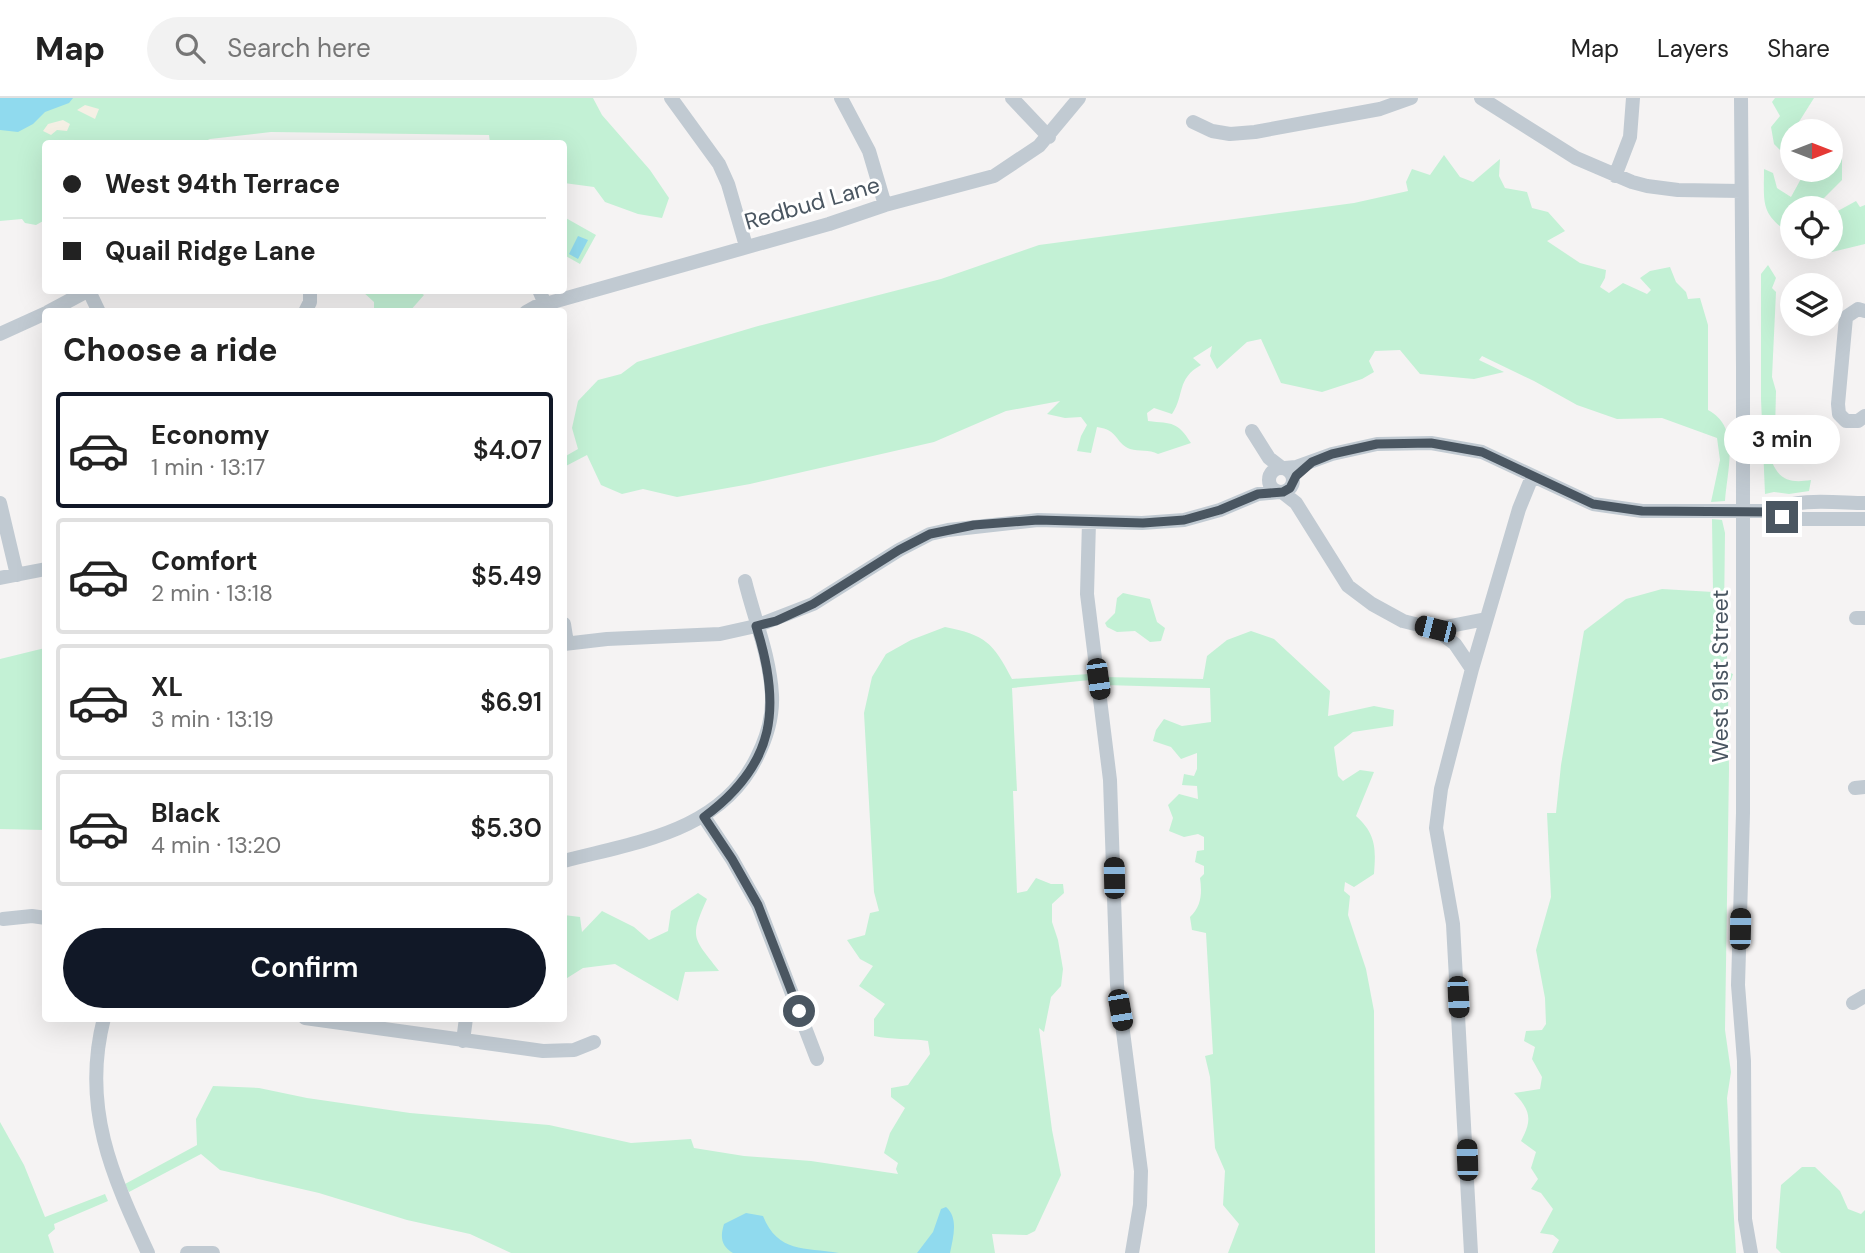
<!DOCTYPE html>
<html lang="en">
<head>
<meta charset="utf-8">
<style>
	:root { --surface:#fff; --page:#f2f2f2; --text:#222; --muted:#767676; --line:#e0e0e0; --accent:#111827 }
	body { margin:0; font-family:"DM Sans",sans-serif; background:var(--page); color:var(--text); height:100vh; display:flex; flex-direction:column; font-size:26px; white-space:nowrap }
	* { box-sizing:border-box; margin:0 }
	p { font-size:23px; color:var(--muted) }
	.icon { flex:none; width:38px; height:38px; fill:none; stroke:currentColor; stroke-width:2; stroke-linecap:round; stroke-linejoin:round }
	.map { position:relative; flex:1; overflow:hidden }
	.panel { position:absolute; left:42px; top:210px; width:525px; height:714px; display:flex; flex-direction:column; background:var(--surface); border-radius:7px; box-shadow:0 7px 28px #0002 }
	.panel>* { flex:none }
	.banner { position:absolute; left:42px; top:42px; width:525px; height:154px; border-radius:7px; box-shadow:0 7px 28px #0002; display:grid; align-content:center; height:154px; padding:0 21px; background:var(--surface) }
	.needle { width:46px; rotate:90deg }
	.fabs { position:absolute; left:1780px; top:21px; display:grid; gap:14px }
	.fabs a { display:grid; place-items:center; width:63px; height:63px; border-radius:50%; background:var(--surface); box-shadow:0 7px 28px #0002; font-size:35px }
	.end { position:absolute; width:32px; height:32px; margin:-16px; border:9px solid #4a5661; background:#fff; box-shadow:0 0 0 4px #fff }
	.from { border-radius:50% }
	.bubble { position:absolute; height:49px; border-radius:24px; background:var(--surface); box-shadow:0 7px 28px #0002; font-size:23px; font-weight:600; line-height:49px; text-align:center }
	.car { position:absolute; width:21px; height:42px; margin:-21px -10px; border-radius:9px; box-shadow:0 0 5px 2px #0007; background:linear-gradient(#222 24%,#8ab4d8 0 40%,#222 0 76%,#8ab4d8 0 86%,#222 0) }
	.banner b { display:flex; align-items:center; gap:24px; height:66px; font-size:26px }
	.banner b+b { border-top:2px solid var(--line) }
	.banner i { width:18px; height:18px; background:var(--text) }
	ul { padding:0; list-style:none }
	li { display:flex; align-items:center; gap:21px; height:116px; margin:0 14px 10px; padding:0 7px; border:4px solid var(--line); border-radius:7px }
	li div { flex:1 }
	li b { display:block; font-size:26px }
	li em { font-style:normal; font-weight:600 }
	li.current { border-color:var(--accent) }
	li>.icon { width:63px; height:63px; stroke-width:1.5 }
	h2 { padding:0 21px; font-size:32px; line-height:84px }
	.primary-button { display:flex; gap:14px; margin-top:auto; padding:14px 21px }
	.primary-button a { flex:1; height:80px; border-radius:42px; background:var(--accent); color:#fff; font-size:28px; font-weight:600; line-height:80px; text-align:center }
	header { display:flex; align-items:center; gap:42px; box-sizing:border-box; height:98px; padding:0 35px; background:var(--surface); border-bottom:2px solid var(--line) }
	header strong { font-size:33px }
	nav { display:flex; gap:38px; margin-inline-start:auto; font-size:24px }
	.search { width:490px; height:63px; background:var(--page); display:flex; align-items:center; gap:18px; box-sizing:border-box; padding:0 24px; border-radius:38px; color:var(--muted); font-size:26px }
	.map>svg:first-child { display:block }
	.green { fill:#c3f1d5 }
	.sand { fill:#f5f0e5 }
	.water { fill:#90daee }
	.lines { fill:none; stroke-linecap:round; stroke-linejoin:round }
	.minor { stroke:#c1cad2; stroke-width:14 }
	.route { stroke:#4a5661; stroke-width:9 }
	.labels { text-anchor:middle; dominant-baseline:central; stroke-width:6; stroke-linejoin:round; paint-order:stroke }
	.street-label { font-size:23px; fill:#4a5661; stroke:#fff }
</style>
</head>
<body>
<header>
<strong>Map</strong>
<div class="search"><svg class="icon" aria-label="search" viewBox="0 0 24 24"><circle cx="10" cy="10" r="6"/><path d="M15 15l6 6"/></svg>Search here</div>
<nav><a>Map</a><a>Layers</a><a>Share</a></nav>
</header>
<div class="map">
<svg width="1865" height="1155" viewBox="0 0 1865 1155">
	<rect width="100%" height="100%" fill="#f5f3f3"/>
	<path class="green" d="M0,0H593L602,17L650,72L669,100L662,120L638,116L605,104L594,89L564,85V46L490,45L489,37L271,34L210,41L201,45L46,46L45,122L36,127L25,125L22,121L0,123Z
		M1775,0H1814L1797,27L1799,33H1792V67L1785,65L1782,54L1774,46L1771,29L1780,18L1772,4Z
		M1830,34L1832,48L1842,59V82L1814,110H1792V137C1760,116 1764,106 1764,71L1773,75L1777,90L1791,99L1802,79L1798,72H1830Z
		M1444,57L1460,79L1473,84L1500,61L1499,78L1505,90L1527,94L1532,110L1548,114L1565,133L1547,143L1580,165L1606,172L1605,180L1600,189L1609,195L1623,185L1647,196L1651,192L1640,180L1650,173L1670,169L1676,184L1686,194L1688,201L1700,200L1708,227V312C1741,329 1727,372 1725,403L1711,404L1720,362L1717,340L1662,320L1617,321L1577,307L1534,283L1482,258L1479,262L1504,274L1474,281L1420,276L1400,252L1375,253L1369,263L1374,274L1362,281L1322,294L1281,285L1261,241L1247,244L1217,271L1210,258L1212,248L1193,260L1201,267C1176,281 1185,297 1172,316L1154,310L1147,315L1148,323C1173,326 1177,323 1191,345L1158,356C1149,351 1139,354 1130,351C1114,344 1119,332 1097,329L1091,355L1077,353L1081,338L1087,327L1081,319L1065,320L1047,316L1060,303L1006,313L934,344L750,386L677,399L643,391L622,396L601,387L587,357L564,369V359L578,351L572,330L578,303L598,282L621,276L637,264L758,228L941,181L1039,147L1354,105L1408,93L1406,84L1412,71L1430,77Z
		M1856,103L1860,109L1865,107V146L1832,154L1824,149H1830L1831,114H1836Z
		M564,119L596,137L580,166L564,157Z
		M1768,167L1776,180L1772,190L1776,194L1772,279L1776,293L1775,333L1779,353L1772,364C1780,383 1791,385 1811,382L1809,393L1789,396L1774,394L1765,396L1761,301V176Z
		M362,193H418L424,197L410,213H374V204Z
		M1712,421L1722,422L1725,435L1724,517L1728,574L1733,576L1728,591L1729,671L1725,932L1731,974L1727,1000L1736,1155H1552L1559,1142L1553,1137L1540,1135L1553,1111L1541,1095L1531,1091L1538,1081L1531,1070L1536,1054L1521,1043C1533,1021 1530,1012 1514,995L1540,991L1542,979L1532,961L1535,949L1524,943L1526,933L1542,932L1546,926L1545,900L1536,852L1551,799L1547,715H1556L1561,667L1584,533L1626,501L1662,491L1713,494Z
		M1123,495L1150,501L1157,524L1165,530L1161,543L1150,544L1135,533L1117,534L1107,529L1105,525L1115,515L1117,500Z
		M945,529C985,537 993,544 1012,581L1089,576L1090,582L1012,590L1017,693H1013L1017,795L1027,793L1036,780L1051,786H1063L1064,795L1052,806V824L1058,842L1063,871L1061,888L1051,899L1044,934L1039,930L1052,1032L1061,1077L1035,1133L1027,1137L992,1136L995,1155H511L470,1136L407,1122L319,1095L220,1072L201,1056L129,1094L125,1086L197,1047L196,1021L213,988L259,990L307,1000L410,1015L549,1027L631,1045L691,1041L694,1050L744,1058L811,1063L898,1076L896,1071L898,1065L884,1055L890,1035L905,1010L891,999V990L908,987L930,956L928,943C909,940 892,942 874,938V921L885,906L859,888L873,868L860,861L847,842L865,837L870,815L879,813L874,794L864,615L872,579L886,556L911,542Z
		M1251,533L1274,541L1330,593L1328,618L1374,608L1394,612L1393,628L1353,634L1334,649L1338,678L1343,683L1360,672L1374,674L1356,718C1376,736 1376,750 1374,776L1354,789L1345,784L1344,793L1350,798L1348,817L1366,871L1374,913L1375,1155H1228L1239,1126L1223,1107L1225,1073L1215,1050L1210,979L1205,958L1213,956L1206,835L1192,832L1190,819C1202,808 1202,794 1200,780L1204,776V768L1195,764L1197,753L1204,752V739L1198,736L1184,739L1169,733L1173,720L1168,707L1179,696L1198,701L1197,688L1182,687L1184,676L1194,678L1197,671V655L1181,661L1171,649L1153,643L1156,632L1164,621L1182,628L1211,624L1210,590L1104,587L1103,579L1203,581L1207,558L1227,542Z
		M45,550V732L0,731V561Z
		M698,795L707,801C689,841 693,839 719,873L685,874L678,903L615,866L583,870L564,882V817L580,819L582,834L602,813L634,829L649,842L668,833L671,813Z
		M0,1024L24,1067L45,1119L105,1096L108,1103L54,1126L55,1131L48,1137L54,1155H0Z
		M1802,1069H1815L1840,1093L1848,1111L1861,1116L1865,1112V1155H1781L1776,1150L1781,1087Z"/>
	<path class="sand" d="M85,7L99,11L95,21L77,12Z
		M63,22L70,26L67,33L57,32L51,37L43,33L48,26Z"/>
	<path class="water" d="M0,0H73L69,5L45,14L33,26L18,34L0,32Z
		M578,138L588,142L578,161L569,156Z
		M946,1109C959,1120 953,1140 950,1155H917L933,1134L941,1111Z
		M746,1115L763,1118C778,1155 804,1149 839,1155H733C721,1148 720,1139 724,1126Z"/>
	<g class="lines">
		<path class="minor" d="M671,0L719,66L728,86L746,148
			M841,0L869,53L885,107
			M1012,0L1049,39
			M1481,0L1576,60L1632,84L1647,88L1678,92L1741,93
			M1741,0L1743,270V715L1738,887L1744,963L1745,1121L1751,1155
			M1193,24L1212,33L1230,36L1255,34L1380,11L1411,0
			M1615,78L1630,39L1633,0
			M539,192L545,206
			M89,193L99,214
			M1865,213L1858,211L1846,219L1838,306L1839,316L1846,323H1858L1865,318
			M48,214L89,192
			M305,214L310,204V192
			M526,214L535,209L829,126L885,107L994,78L1039,48L1079,0
			M0,236L46,215
			M1252,333L1269,360L1282,370
			M1269 382a12 12 0 1 1 24 0a12 12 0 1 1-24 0Z
			M1285,370L1296,369L1332,356L1377,346L1431,345L1482,354L1593,406L1642,413H1774L1791,421H1865
			M1282,394L1296,405L1348,488L1372,506L1403,523L1435,531L1455,546L1472,571
			M0,405L17,477
			M1774,413C1795,399 1839,405 1865,405
			M1089,424L1087,496L1110,682L1117,887L1141,1073L1140,1107L1132,1155
			M0,480L46,471
			M1856,520H1865
			M564,526L567,545
			M1435,531L1486,521
			M564,546L607,541L720,536L756,528L813,506L899,452L930,436L948,432L1038,422L1142,425L1184,422L1220,412L1258,396L1279,394
			M1855,690L1865,689
			M704,719L732,761L758,807L817,961
			M564,763C636,744 721,734 757,659C767,639 773,619 772,597C770,558 754,520 745,483
			M3,821L32,818L46,820
			M1853,905L1865,898
			M104,920C81,1009 112,1077 148,1155
			M305,920L543,953L574,952L594,944
			M463,943L466,920
			M187,1155H213
			M1471,1155L1453,826L1436,730L1441,691L1472,571L1519,411L1532,379"/>
	</g>
	<g class="lines">
		<path class="route" d="M799,913L758,807L732,761L704,719C776,666 782,609 756,528L776,523L813,506L899,452L930,436L974,427L1038,422L1143,425L1184,422L1220,412L1258,396L1283,394L1290,390L1296,378L1312,364L1332,356L1377,346L1431,345L1482,354L1593,406L1642,413L1774,414L1782,419"/>
	</g>
	<g class="labels">
		<g class="street-label">
			<text transform="translate(812 105) rotate(-16)">Redbud Lane</text>
			<text transform="translate(1720 578) rotate(-90)">West 91st Street</text>
		</g>
	</g>
</svg>
<div class="fabs">
<a><svg class="needle" viewBox="-14 -14 28 28"><path d="M0-13l5 13h-10z" fill="#e53935"/><path d="M0 13l5-13h-10z" fill="#767676"/></svg></a>
<a><svg class="icon" aria-label="locate" viewBox="0 0 24 24"><circle cx="12" cy="12" r="6"/><path d="M12 2v4M12 18v4M2 12h4M18 12h4"/></svg></a>
<a><svg class="icon" aria-label="layers" viewBox="0 0 24 24"><path d="M12 4l9 5-9 5-9-5zM3 14l9 5 9-5"/></svg></a>
</div>
<i class="end from" style="left:799px;top:913px"></i>
<i class="end" style="left:1782px;top:419px"></i>
<div class="bubble" style="left:1724px;top:317px;width:116px">3 min</div>
<i class="car" style="left:1435px;top:531px;rotate:284deg"></i>
<i class="car" style="left:1098px;top:581px;rotate:172deg"></i>
<i class="car" style="left:1114px;top:780px;rotate:359deg"></i>
<i class="car" style="left:1740px;top:831px;rotate:1deg"></i>
<i class="car" style="left:1458px;top:899px;rotate:177deg"></i>
<i class="car" style="left:1120px;top:912px;rotate:170deg"></i>
<i class="car" style="left:1467px;top:1062px;rotate:358deg"></i>
<div class="banner">
<b><i class="from"></i>West 94th Terrace</b>
<b><i></i>Quail Ridge Lane</b>
</div>
<section class="panel">
<h2>Choose a ride</h2>
<ul>
<li class="current"><svg class="icon" aria-label="car" viewBox="0 0 24 24"><path d="M5 17H2v-5l4-1 3-4h7l3 4 3 1v5h-3M9 17h6M6 11h13"/><circle cx="7" cy="17" r="2"/><circle cx="17" cy="17" r="2"/></svg><div><b>Economy</b><p>1 min · 13:17</p></div><em>$4.07</em></li>
<li><svg class="icon" aria-label="car" viewBox="0 0 24 24"><path d="M5 17H2v-5l4-1 3-4h7l3 4 3 1v5h-3M9 17h6M6 11h13"/><circle cx="7" cy="17" r="2"/><circle cx="17" cy="17" r="2"/></svg><div><b>Comfort</b><p>2 min · 13:18</p></div><em>$5.49</em></li>
<li><svg class="icon" aria-label="car" viewBox="0 0 24 24"><path d="M5 17H2v-5l4-1 3-4h7l3 4 3 1v5h-3M9 17h6M6 11h13"/><circle cx="7" cy="17" r="2"/><circle cx="17" cy="17" r="2"/></svg><div><b>XL</b><p>3 min · 13:19</p></div><em>$6.91</em></li>
<li><svg class="icon" aria-label="car" viewBox="0 0 24 24"><path d="M5 17H2v-5l4-1 3-4h7l3 4 3 1v5h-3M9 17h6M6 11h13"/><circle cx="7" cy="17" r="2"/><circle cx="17" cy="17" r="2"/></svg><div><b>Black</b><p>4 min · 13:20</p></div><em>$5.30</em></li>
</ul>
<div class="primary-button"><a>Confirm</a></div>
</section>
</div>
</body>
</html>
